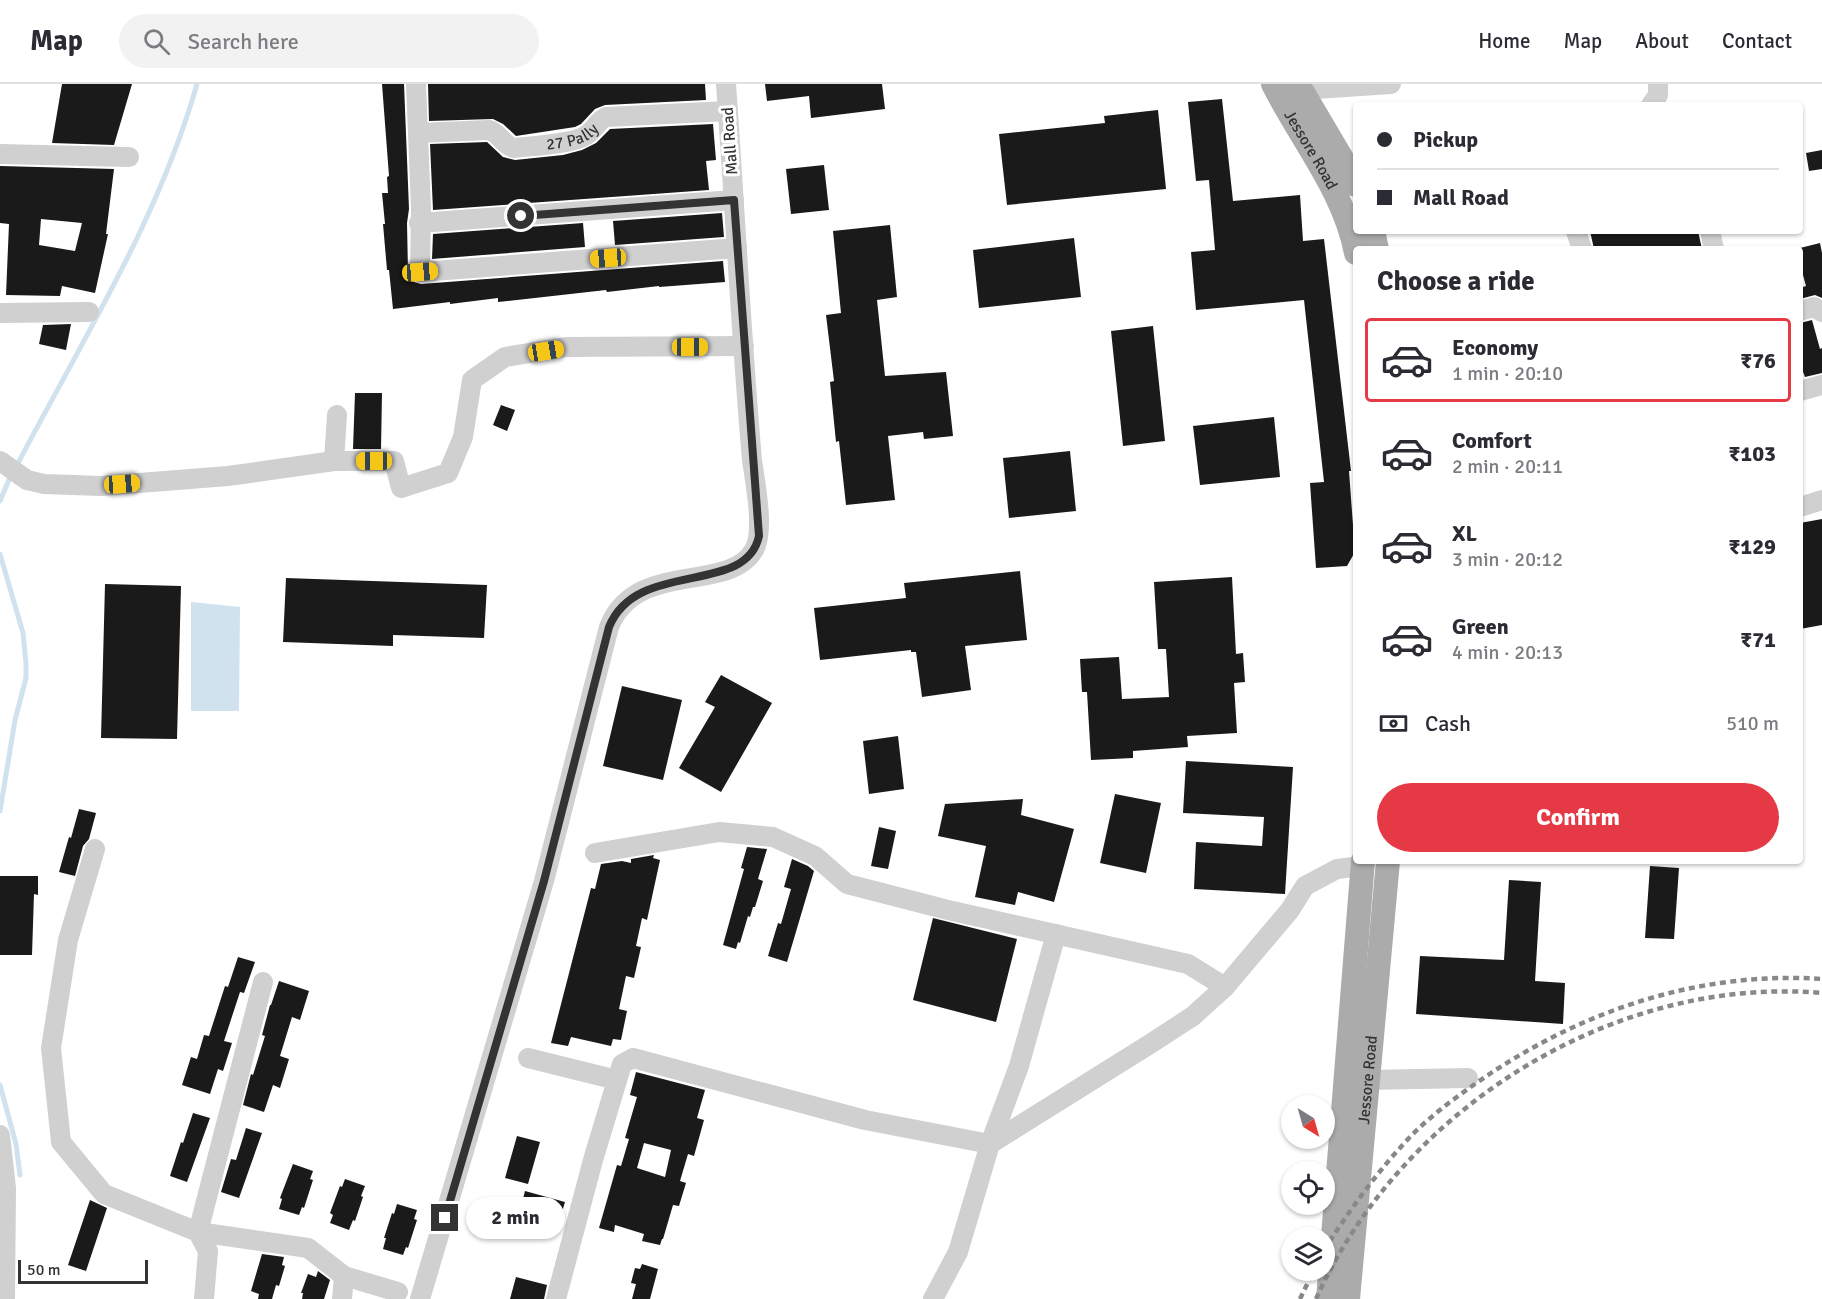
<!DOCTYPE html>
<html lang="en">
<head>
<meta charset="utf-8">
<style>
	:root { --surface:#fff; --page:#f2f2f3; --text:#2b2b33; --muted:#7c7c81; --line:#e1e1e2; --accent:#e63946 }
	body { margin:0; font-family:Signika,sans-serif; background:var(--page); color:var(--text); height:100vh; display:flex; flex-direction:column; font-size:22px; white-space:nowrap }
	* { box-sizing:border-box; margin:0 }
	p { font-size:20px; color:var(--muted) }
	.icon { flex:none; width:33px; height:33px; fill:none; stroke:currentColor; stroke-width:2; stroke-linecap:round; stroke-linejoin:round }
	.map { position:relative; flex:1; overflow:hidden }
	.sheet { position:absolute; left:1353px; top:162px; width:450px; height:618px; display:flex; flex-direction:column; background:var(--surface); border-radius:6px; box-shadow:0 2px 4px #0004 }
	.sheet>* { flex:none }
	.banner { position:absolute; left:1353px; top:18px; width:450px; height:132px; border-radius:6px; box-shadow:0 2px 4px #0004; display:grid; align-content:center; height:132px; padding:0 24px; background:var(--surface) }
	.needle { width:39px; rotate:143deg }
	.tools { position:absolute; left:1281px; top:1011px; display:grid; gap:12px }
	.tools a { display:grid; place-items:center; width:54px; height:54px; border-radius:50%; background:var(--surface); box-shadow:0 2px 4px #0004; font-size:30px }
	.scale { position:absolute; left:18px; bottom:15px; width:130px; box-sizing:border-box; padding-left:6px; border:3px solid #333; border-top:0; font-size:16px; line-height:21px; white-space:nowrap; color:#333; -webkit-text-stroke:4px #fff; paint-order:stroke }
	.end { position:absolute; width:27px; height:27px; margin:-14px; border:8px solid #333; background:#fff; box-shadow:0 0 0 3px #fff }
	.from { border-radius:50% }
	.bubble { position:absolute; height:42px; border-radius:21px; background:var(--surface); box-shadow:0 2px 4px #0004; font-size:20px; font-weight:800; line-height:42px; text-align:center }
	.car { position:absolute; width:18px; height:36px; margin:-18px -9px; border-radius:8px; box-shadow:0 0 4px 2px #0007; background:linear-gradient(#f5c518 24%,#345 0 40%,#f5c518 0 76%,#345 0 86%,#f5c518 0) }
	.banner b { display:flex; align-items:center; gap:21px; height:57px; font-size:22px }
	.banner b+b { border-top:2px solid var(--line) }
	.banner i { width:15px; height:15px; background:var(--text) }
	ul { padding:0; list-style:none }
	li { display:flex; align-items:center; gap:18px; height:84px; margin:0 12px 9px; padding:0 12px; border:3px solid transparent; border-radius:6px }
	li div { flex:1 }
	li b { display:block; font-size:22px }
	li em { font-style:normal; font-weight:800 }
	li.on { border-color:var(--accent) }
	li>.icon { width:54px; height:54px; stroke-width:1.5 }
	h2 { padding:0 24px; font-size:27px; line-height:72px }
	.pay { display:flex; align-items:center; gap:15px; height:66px; padding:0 24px; font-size:22px }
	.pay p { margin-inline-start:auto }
	.primary-button { display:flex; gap:12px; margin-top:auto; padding:12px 24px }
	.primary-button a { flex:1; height:69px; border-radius:36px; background:var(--accent); color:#fff; font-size:24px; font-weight:800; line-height:69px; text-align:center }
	header { display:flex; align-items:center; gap:36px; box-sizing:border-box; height:84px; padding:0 30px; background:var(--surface); border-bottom:2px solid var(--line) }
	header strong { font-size:28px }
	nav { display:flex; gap:33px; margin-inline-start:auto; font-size:21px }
	.search { width:420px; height:54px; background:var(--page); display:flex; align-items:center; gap:15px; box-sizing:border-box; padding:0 21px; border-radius:33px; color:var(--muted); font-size:22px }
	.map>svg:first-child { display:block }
	.water { fill:#cfe2ee }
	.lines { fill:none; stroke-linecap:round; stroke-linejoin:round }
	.stream { stroke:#cfe2ee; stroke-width:5 }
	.building { fill:#1a1a1a; fill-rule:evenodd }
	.minor { stroke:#d0d0d0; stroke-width:20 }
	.major { stroke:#ababab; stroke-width:24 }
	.rail { stroke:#888; stroke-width:4.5; stroke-dasharray:6 4.5; stroke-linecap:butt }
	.route { stroke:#333; stroke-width:8 }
	.labels { text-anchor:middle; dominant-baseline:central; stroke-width:6; stroke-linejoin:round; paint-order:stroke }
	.street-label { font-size:16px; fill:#333; stroke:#fff }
</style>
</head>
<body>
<header>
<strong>Map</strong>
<div class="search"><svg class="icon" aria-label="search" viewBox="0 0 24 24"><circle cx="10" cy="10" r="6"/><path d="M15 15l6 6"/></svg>Search here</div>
<nav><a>Home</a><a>Map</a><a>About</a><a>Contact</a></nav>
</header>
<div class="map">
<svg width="1822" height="1215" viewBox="0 0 1822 1215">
	<rect width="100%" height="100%" fill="#fff"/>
	<path class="water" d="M191,518L240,523L239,627H191Z"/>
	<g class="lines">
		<path class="stream" d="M16,383C81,258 158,137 197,0
			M0,417L11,391
			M0,470L23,549L26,579V594L15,636L0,727
			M0,1001L16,1060L20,1091"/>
	</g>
	<path class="building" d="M62,0H132L114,61L52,59Z
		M382,0H404L409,125L407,139L408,188L409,194L414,198L421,200L723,177L725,198L659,203V202L607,208L606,206L498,218V214L450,220V218L393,225L389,186H387L383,140H385L382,109H388L387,93L389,92Z
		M428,0H705L706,16L605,21L595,25L581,40L575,43L516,52L503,40L493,35L429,37Z
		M765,0H882L885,25L811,34L809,12L767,17Z
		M1222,15L1233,117L1300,111L1303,157L1324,155L1351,387H1349L1355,468L1347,482L1316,484L1310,399L1324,398L1304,216L1196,226L1191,168L1215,166L1209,96L1196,97L1188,18Z
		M1158,26L1166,105L1007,121L999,50L1105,39L1104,32Z
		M713,40L716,76L706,77L709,106L433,126L430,60L487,58L503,73L515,76L563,71L582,66L596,59L610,45Z
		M1822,66V85L1809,87L1806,69Z
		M824,81L829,126L791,130L786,85Z
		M0,82L114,85L106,150H108L95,209L62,202L60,212L6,211L9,140L0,139ZM41,135L82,139L75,167L39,161Z
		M722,129L724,153L615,161L613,137Z
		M583,139L585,163L432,175L433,150Z
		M890,141L897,213L877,216L885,292L946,288L953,352L924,355L923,348L888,352L895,416L846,421L839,357L836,358L830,298L834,297L826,231L841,229L833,147Z
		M1590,147H1698L1702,165H1594Z
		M1074,154L1081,213L979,224L973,166Z
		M1820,159L1822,169V214L1815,211L1800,215V204L1806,202L1800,180V164Z
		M1812,236L1820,265L1822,264V289L1805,293L1800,280V239Z
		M71,240L66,266L39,260L43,241Z
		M1153,242L1165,357L1123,362L1111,247Z
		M355,309H382L381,365H353Z
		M501,321L515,326L507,347L493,341Z
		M1274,333L1280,393L1200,401L1193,342Z
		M1070,367L1076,427L1009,434L1003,374Z
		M1822,435V541L1800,545V439Z
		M1020,487L1027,556L965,562L971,606L922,613L916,568H911V566L820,576L814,524L906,514L904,499Z
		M1232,493L1236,570L1243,569L1245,598L1234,599L1237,649L1187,652L1188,663L1133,667V674L1091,676L1087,608H1082L1080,575L1119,573L1122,615L1169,613L1166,565H1158L1154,498Z
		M286,494L487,501L484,554L393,551V562L283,558Z
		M105,500L181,502L177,655L101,654Z
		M721,591L772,619L721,708L679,684L715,623L705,618Z
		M622,602L682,616L663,696L603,682Z
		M898,652L904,705L869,710L863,657Z
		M1186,677L1293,683L1285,810L1194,805L1196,758L1262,762L1264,733L1183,729Z
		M1115,710L1161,719L1146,789L1100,779Z
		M1023,715L1021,731L1074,745L1054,818L1018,808L1015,821L975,813L986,762L938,752L945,720Z
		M79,725L96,729L89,755L83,762L75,792L59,788L69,753L71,754Z
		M879,743L896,747L888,785L871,782Z
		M747,763L767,765L758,795L763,797L755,823H753L750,833L748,832L740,859L738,858L736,865L723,861L744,785L741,784Z
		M654,771L653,774L660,776L647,836L642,834L636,862L641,863L634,894L626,892L619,925L627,927L621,956L613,955L611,962L571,953L568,962L551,959L591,804L595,805L601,780L622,777L631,779V775Z
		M792,775L808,782L814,787L787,878L768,872L778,839L781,840L791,805L784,803Z
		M1650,782L1679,784L1674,855L1645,854Z
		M0,792H38V811L34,810L32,871H0Z
		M1509,796L1541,798L1535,897L1565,899L1563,940L1416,930L1420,872L1504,876Z
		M933,834L1017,855L996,938L913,916Z
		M238,873L255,878L244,909L240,908L224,957L232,959L223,987L218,985L210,1010L182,1001L191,973L197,975L204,951L209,952L225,902L228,903Z
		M279,897L309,907L300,936L292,933L280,972L289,975L280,1004L273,1001L264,1028L243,1021L251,990L253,991L265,952L262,951L270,921H271Z
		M636,988L705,1006L697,1034L704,1036L694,1072L688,1070L680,1097L686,1099L679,1122L673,1121L663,1155H662L660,1161L642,1157L644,1150L615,1141L614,1148L599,1144L617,1081L621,1082L629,1055L625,1054L637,1013L630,1011ZM644,1059L671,1066L665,1093L637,1084Z
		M193,1029L210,1034L187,1098L170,1092L181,1058L183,1059Z
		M246,1044L262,1049L239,1114L221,1108L231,1075L236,1076Z
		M517,1052L540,1058L528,1100L505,1094Z
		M293,1080L313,1087L310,1095L313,1096L304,1124L302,1123L299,1131L279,1125L282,1115L280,1114Z
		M345,1095L365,1102L361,1112L363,1113L355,1137L353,1136L349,1146L330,1139L333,1131L330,1129L340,1102L342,1103Z
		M525,1107L565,1118L559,1138L520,1127Z
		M90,1116L107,1124L86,1187L68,1181Z
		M397,1120L417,1126L414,1135L417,1136L408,1164L406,1163L403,1171L383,1165L386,1154H384L392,1129L394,1130Z
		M262,1170L284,1173L282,1181L285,1182L279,1202L276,1201L272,1215H258L259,1210L251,1207Z
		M642,1180L658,1185L650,1215H632L636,1200L631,1199L635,1184L640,1185Z
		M318,1187L330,1196L324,1215H302L303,1209H301L308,1190L316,1193Z
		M516,1193L547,1201L544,1215H510Z"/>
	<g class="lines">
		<g class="minor">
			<path d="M416,0L421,125L420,188L737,164"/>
			<path d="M1301,6L1391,0"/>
			<path d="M1651,21L1658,11V0"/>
			<path id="s1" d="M418,49L489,46C500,49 502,61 514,64C530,62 572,60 585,52C594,47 597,37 606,33L728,27"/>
			<path d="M0,70L129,73"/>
			<path d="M419,139L734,116"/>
			<path d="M1576,147L1582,165"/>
			<path d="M1710,147L1714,165"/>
			<path d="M1800,227L1814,223L1822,228"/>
			<path d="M0,229L89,228"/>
			<path d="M1800,307L1822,301"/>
			<path d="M0,377L27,396L44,400L101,402L228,392L334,377H394L401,404L448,389L463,353L472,296L505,273L566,263L744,262"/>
			<path d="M334,377L337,331"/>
			<path d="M1800,423L1822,416"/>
			<path d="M95,765L68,856L51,964L61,1058L104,1110L198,1148L208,1167L204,1215"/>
			<path d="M595,769L719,748L773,753L815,772L847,800L948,826L1188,880L1225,903L1290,826L1305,802L1337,785L1362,782"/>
			<path d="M263,898L198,1148L308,1164L344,1192L342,1215"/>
			<path d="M528,974L617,996"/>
			<path d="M1368,996L1468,994"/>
			<path d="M0,1051L6,1104L5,1215"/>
			<path d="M344,1192L398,1208"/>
			<path d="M420,1215L544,797L609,543C636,475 728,510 754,466C765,447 755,398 752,376C741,251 735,125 726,0"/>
			<path d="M556,1215L593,1076L622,980L633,974L865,1036L990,1060L1150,960L1193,932L1225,903"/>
			<path d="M933,1215L958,1168L990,1060L1019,982L1056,850"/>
		</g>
		<g class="major">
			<path id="s2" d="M1273,0C1301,56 1344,106 1356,169"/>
			<path d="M1298,0L1340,71L1356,101"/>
			<path d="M1373,147L1377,165"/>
			<path d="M1328,1215L1363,777"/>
			<path id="s3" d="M1348,1215L1388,777"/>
		</g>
		<path class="rail" d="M1324,1166C1349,1127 1377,1088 1409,1054C1433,1029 1463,1008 1491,989C1590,924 1703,887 1822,895
			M1300,1215L1314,1186
			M1316,1215C1400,1026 1613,891 1822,909"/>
	</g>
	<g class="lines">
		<path class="route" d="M445,1134L544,797L609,543C637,474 746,513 759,452L734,116L521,132"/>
	</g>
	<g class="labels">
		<g class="street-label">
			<text stroke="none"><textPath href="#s1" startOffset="162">27 Pally</textPath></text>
			<text transform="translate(730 57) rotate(-94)">Mall Road</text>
			<text stroke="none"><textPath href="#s2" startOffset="76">Jessore Road</textPath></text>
			<text stroke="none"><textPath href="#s3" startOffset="220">Jessore Road</textPath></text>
		</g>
	</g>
</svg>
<div class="tools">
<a><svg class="needle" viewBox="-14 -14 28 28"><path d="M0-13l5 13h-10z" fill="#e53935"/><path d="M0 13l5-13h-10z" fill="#7c7c81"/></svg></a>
<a><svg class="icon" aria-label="locate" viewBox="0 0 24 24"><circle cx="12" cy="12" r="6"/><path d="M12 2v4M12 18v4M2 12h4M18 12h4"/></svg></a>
<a><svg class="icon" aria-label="layers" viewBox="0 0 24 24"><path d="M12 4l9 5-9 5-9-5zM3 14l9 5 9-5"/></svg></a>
</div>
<div class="scale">50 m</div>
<i class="end from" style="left:521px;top:132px"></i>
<i class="end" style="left:445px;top:1134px"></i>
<div class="bubble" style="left:466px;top:1113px;width:99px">2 min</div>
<i class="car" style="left:608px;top:174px;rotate:266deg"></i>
<i class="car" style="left:420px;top:188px;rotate:86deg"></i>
<i class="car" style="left:690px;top:263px;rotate:90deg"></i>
<i class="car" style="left:546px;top:267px;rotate:81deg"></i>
<i class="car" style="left:374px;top:377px;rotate:270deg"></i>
<i class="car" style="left:122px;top:400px;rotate:86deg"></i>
<div class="banner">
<b><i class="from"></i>Pickup</b>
<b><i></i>Mall Road</b>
</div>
<section class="sheet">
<h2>Choose a ride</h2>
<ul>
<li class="on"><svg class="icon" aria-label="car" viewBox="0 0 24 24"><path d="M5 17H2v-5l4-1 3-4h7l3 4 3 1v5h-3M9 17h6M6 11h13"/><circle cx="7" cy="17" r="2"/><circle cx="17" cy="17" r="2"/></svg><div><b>Economy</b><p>1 min · 20:10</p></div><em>₹76</em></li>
<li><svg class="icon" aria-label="car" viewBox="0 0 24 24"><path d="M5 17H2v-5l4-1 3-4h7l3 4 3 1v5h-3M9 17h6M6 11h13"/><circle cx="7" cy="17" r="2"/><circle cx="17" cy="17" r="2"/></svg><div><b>Comfort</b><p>2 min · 20:11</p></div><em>₹103</em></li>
<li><svg class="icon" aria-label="car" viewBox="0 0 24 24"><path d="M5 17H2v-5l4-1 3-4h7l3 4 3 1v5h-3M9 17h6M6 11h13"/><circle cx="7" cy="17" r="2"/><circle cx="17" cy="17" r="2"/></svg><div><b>XL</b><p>3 min · 20:12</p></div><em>₹129</em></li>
<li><svg class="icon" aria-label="car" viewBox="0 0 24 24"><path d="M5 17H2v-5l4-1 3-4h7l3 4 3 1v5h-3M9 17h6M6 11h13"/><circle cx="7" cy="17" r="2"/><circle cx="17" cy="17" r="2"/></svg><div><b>Green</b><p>4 min · 20:13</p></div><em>₹71</em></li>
</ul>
<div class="pay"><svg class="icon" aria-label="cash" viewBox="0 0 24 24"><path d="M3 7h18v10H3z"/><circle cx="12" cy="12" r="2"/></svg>Cash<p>510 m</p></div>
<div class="primary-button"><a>Confirm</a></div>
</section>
</div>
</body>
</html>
